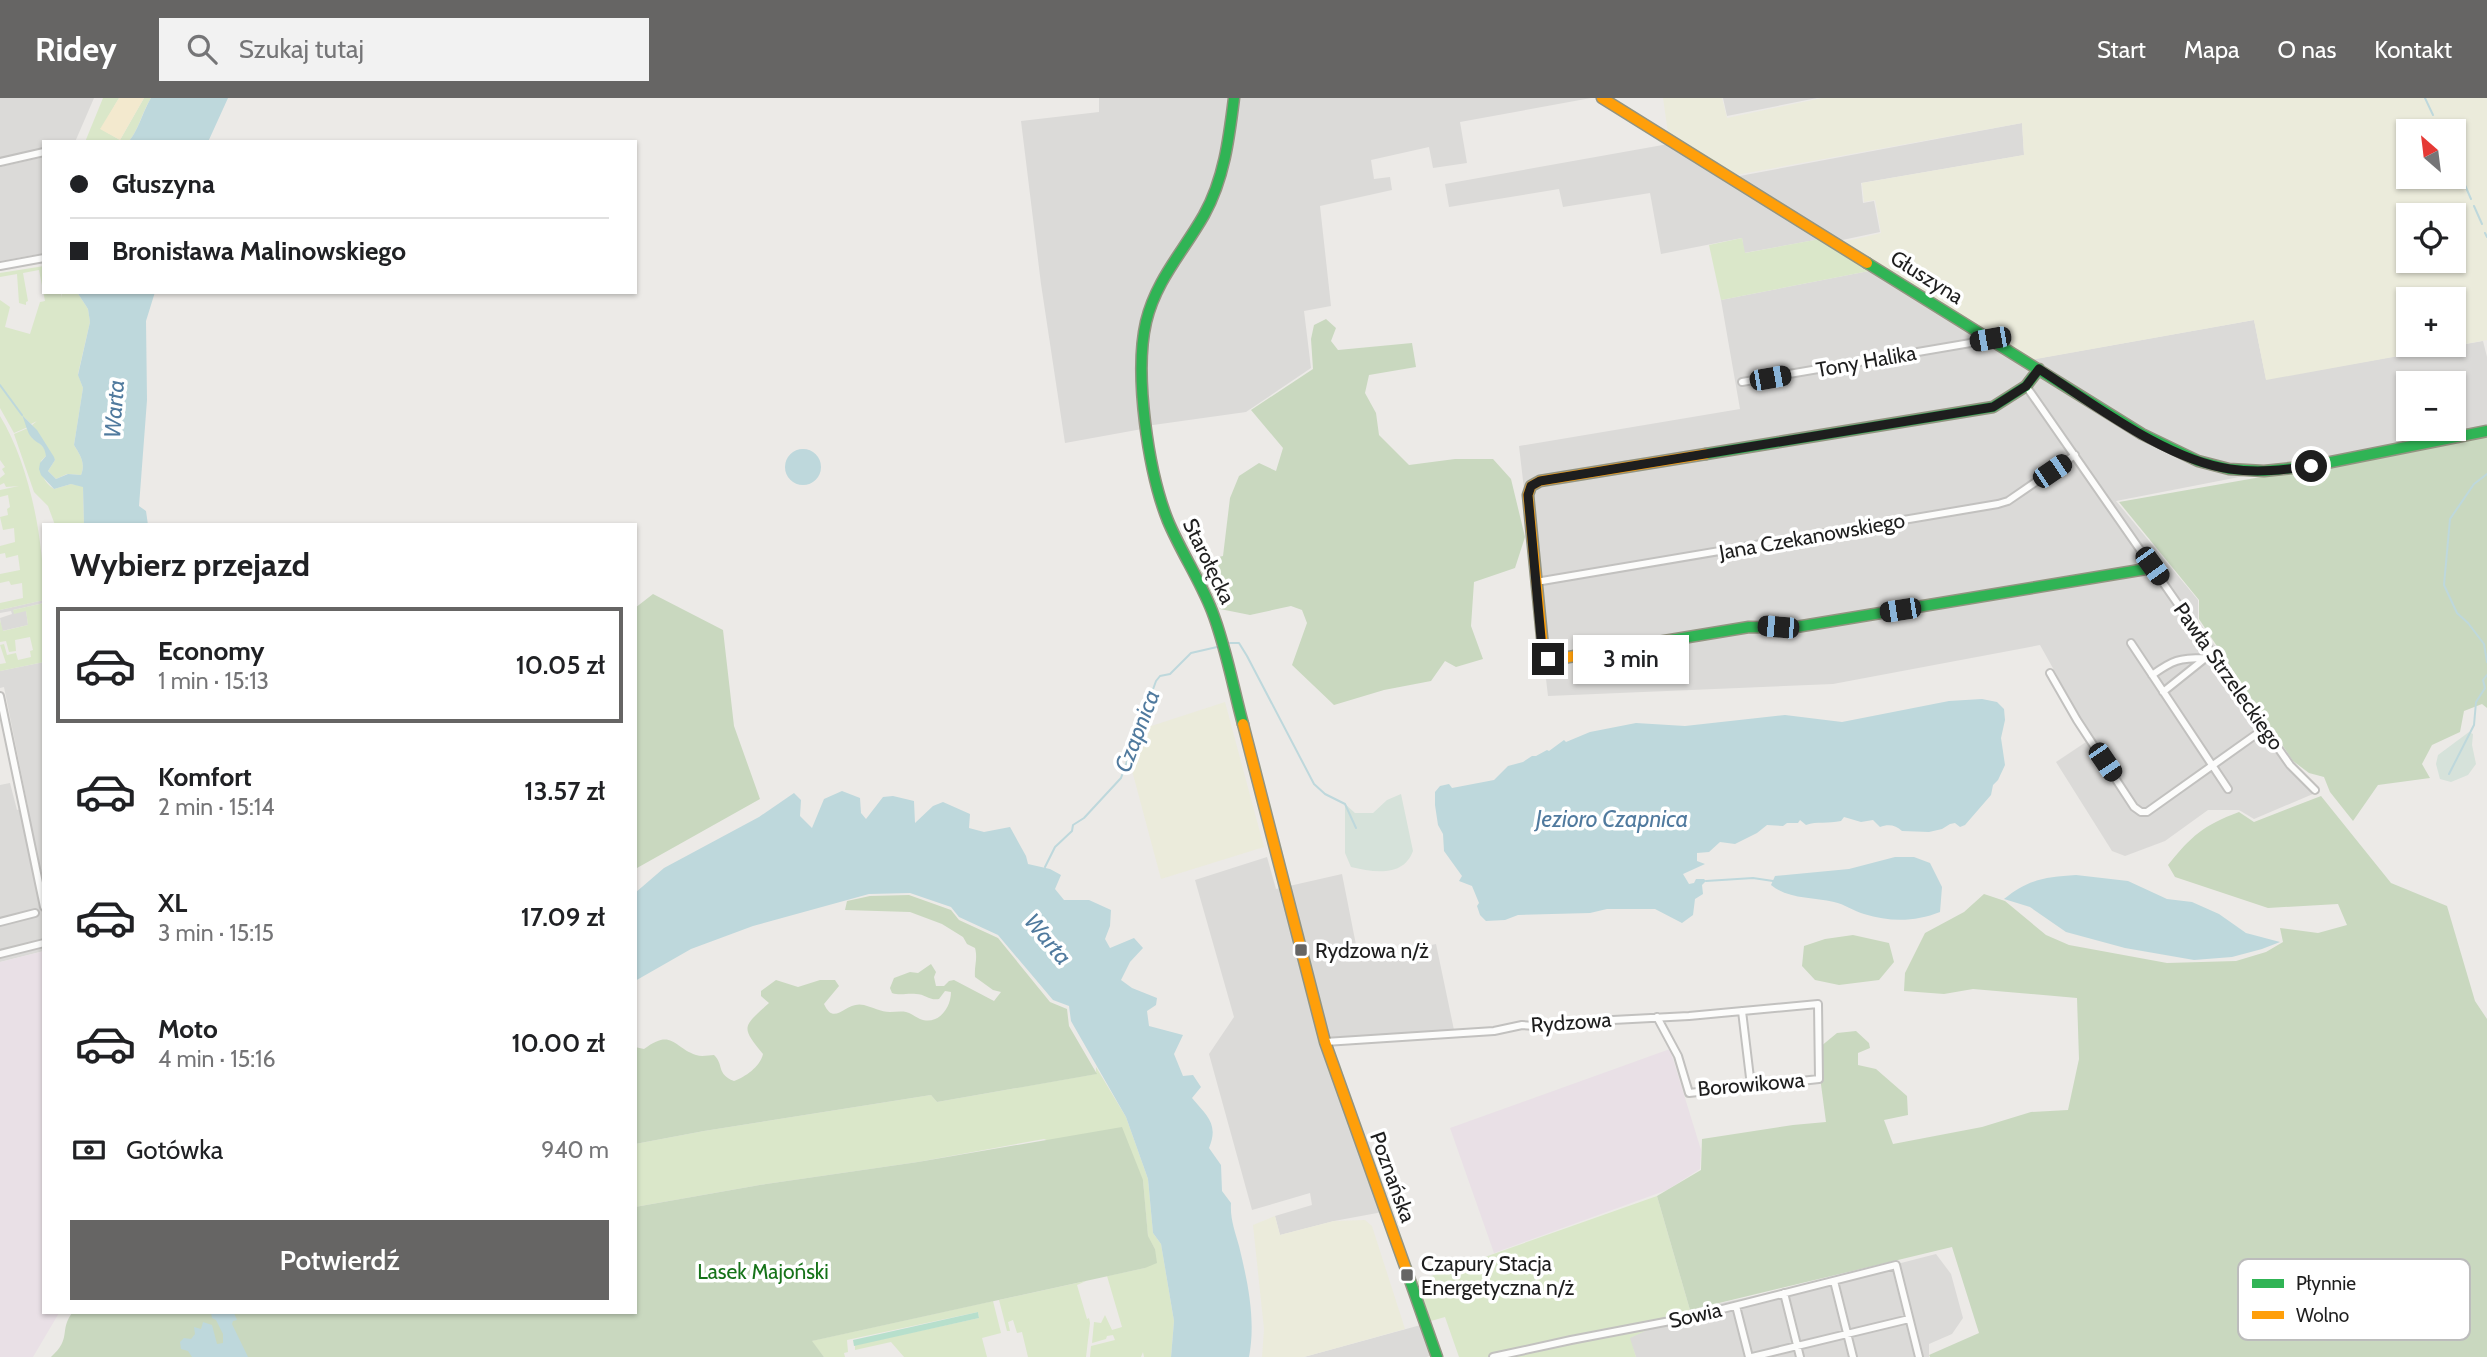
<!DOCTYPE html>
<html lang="pl">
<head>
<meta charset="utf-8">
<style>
	:root { --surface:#fff; --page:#f2f2f2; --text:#202124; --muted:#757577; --line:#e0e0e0; --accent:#666564 }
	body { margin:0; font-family:Cabin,sans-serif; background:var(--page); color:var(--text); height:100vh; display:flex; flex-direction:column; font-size:26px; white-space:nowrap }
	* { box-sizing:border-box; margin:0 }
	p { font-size:23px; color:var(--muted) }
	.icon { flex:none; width:38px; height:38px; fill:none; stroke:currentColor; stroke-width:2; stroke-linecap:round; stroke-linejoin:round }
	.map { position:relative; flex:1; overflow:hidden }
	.panel { position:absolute; left:42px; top:425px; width:595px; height:791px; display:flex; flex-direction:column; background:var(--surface); border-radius:0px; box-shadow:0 2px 5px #0004 }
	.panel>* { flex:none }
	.guide { position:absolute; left:42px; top:42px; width:595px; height:154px; border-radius:0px; box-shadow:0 2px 5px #0004; display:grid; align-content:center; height:154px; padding:0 28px; background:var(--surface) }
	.needle { width:46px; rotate:332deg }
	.buttons { position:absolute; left:2396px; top:21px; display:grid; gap:14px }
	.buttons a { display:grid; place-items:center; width:70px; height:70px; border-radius:0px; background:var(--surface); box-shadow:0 2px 5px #0004; font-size:35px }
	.end { position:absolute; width:32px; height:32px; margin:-16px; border:9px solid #1e1e1e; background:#fff; box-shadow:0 0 0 4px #fff }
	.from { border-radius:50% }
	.bubble { position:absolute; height:49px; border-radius:0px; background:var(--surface); box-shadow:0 2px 5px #0004; font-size:23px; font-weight:600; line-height:49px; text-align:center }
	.car { position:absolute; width:21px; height:42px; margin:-21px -10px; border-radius:9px; box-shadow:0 0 5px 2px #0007; background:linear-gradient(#222 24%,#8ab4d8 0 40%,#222 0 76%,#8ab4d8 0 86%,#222 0) }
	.guide b { display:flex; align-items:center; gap:24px; height:66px; font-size:26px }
	.guide b+b { border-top:2px solid var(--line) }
	.guide i { width:18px; height:18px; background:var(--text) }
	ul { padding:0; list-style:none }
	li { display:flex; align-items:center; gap:21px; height:116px; margin:0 14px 10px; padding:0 14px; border:4px solid transparent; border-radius:0px }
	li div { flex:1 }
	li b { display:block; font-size:26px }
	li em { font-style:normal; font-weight:600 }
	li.current { border-color:var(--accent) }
	li>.icon { width:63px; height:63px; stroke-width:1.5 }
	h2 { padding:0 28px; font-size:32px; line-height:84px }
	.pay { display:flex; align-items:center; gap:18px; height:77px; padding:0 28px; font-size:26px }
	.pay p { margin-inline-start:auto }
	.cta { display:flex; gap:14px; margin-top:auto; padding:14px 28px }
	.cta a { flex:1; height:80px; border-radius:0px; background:var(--accent); color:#fff; font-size:28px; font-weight:600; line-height:80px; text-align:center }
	header { display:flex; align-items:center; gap:42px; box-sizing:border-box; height:98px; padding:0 35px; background:var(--accent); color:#fff }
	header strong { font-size:33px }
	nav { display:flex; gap:38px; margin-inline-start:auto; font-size:24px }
	.search { width:490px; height:63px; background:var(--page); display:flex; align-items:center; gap:18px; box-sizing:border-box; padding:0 24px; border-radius:0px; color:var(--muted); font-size:26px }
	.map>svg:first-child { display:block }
	.residential { fill:#dbdad8; fill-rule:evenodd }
	.industrial { fill:#e9e0e6 }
	.farmland { fill:#ebebdb; fill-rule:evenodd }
	.grass { fill:#dae7c9 }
	.forest { fill:#c9d8bf }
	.wetland { fill:#d6e2da }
	.sand { fill:#f3e9ce }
	.pitch { fill:#b7dfcc }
	.water { fill:#bed8dc }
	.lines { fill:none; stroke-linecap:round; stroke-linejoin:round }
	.stream { stroke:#bed8dc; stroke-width:2 }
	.street-casing { stroke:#c2c1bf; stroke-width:10 }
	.fast-casing { stroke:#939481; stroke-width:13 }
	.slow-casing { stroke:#939481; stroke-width:13 }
	.street { stroke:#fcfcfb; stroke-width:6 }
	.fast { stroke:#30b455; stroke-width:10 }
	.slow { stroke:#ff9f0a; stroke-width:10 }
	.route { stroke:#1e1e1e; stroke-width:9 }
	.poi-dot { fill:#666564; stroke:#fff; stroke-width:2.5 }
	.labels { text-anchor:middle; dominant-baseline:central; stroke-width:7; stroke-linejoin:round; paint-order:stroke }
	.street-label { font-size:21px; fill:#1e1e1e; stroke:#fff }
	.poi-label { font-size:21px; fill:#1e1e1e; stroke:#fff; text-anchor:start }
	.park-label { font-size:21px; fill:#167319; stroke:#fff }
	.water-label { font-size:23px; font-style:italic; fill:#507a9e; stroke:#fff }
	.key { fill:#fff; stroke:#bcbcbc; stroke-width:2 }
	.key-label { font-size:19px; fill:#1e1e1e }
</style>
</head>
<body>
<header>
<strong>Ridey</strong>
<div class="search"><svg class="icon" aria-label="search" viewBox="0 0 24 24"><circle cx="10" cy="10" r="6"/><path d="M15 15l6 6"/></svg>Szukaj tutaj</div>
<nav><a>Start</a><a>Mapa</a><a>O nas</a><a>Kontakt</a></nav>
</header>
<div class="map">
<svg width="2487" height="1259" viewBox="0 0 2487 1259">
	<rect width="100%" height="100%" fill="#eceae7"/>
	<path class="residential" d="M0,0H94L75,44H44V51L0,60Z
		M1099,0H1591L1460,24L1467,65L1433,70L1429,49L1371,62L1374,81L1390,79L1392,92L1320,108L1331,208L1304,213L1311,270L1246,314L1146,328L1142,331L1065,345L1041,186L1021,23L1099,14Z
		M1723,0H1817L1727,18Z
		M2022,25L2024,57L1861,85L1863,105L1874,103L1880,134L1833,144L1826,140L1744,155L1742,140L1661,156L1650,95L1563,109L1559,91L1449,109L1445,86L1674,45L1729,80Z
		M44,59V155L0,163V69Z
		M1874,172L2018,264L2254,222L2266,281L2483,243L2487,259V331L2116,403L2198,502V522L2292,665L2320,693L2254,721L2239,712H2208L2165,743L2125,758L2112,753L2056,664L2092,640L2040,547L1833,586L1548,598L1519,348L1740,311L1721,202ZM2408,285H2454V331H2408Z
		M44,502V505L13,512L15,515L26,512L28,527L2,533L0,520L12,516L11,513L0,515V512Z
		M44,564V853L0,864V687L10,685L17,712L28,709L4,589L0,590V573Z
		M1267,759L1276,791L1342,776L1359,862L1436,846L1454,932L1331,947L1388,1113L1334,1123L1280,1137L1275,1118L1312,1107L1310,1095L1252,1112L1209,956L1234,919L1195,782Z
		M1936,1156L1951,1176L1963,1220L1952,1236L1929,1246V1259H1636L1629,1240L1690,1212L1829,1181L1831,1183Z
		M1428,1225L1439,1255L1427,1259H1304Z"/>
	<path class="industrial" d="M44,853V1214L59,1215L33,1259H0V864Z
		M1670,951L1701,1052L1700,1071L1667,1092L1494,1155L1450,1030Z"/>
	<path class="farmland" d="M1663,0H1722L1727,20L1822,0H2487V242L2266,282L2254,222L2031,262L1843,144L1881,135L1875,102L1864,104L1862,85L2024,57L2022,25L1736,77L1668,35ZM2408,33H2454V79H2408ZM2408,117H2454V163H2408ZM2408,201H2454V247H2408Z
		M1225,604L1264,749L1161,781L1130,665L1142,631Z
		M1275,1118L1280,1137L1334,1123L1365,1122L1372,1128L1405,1231L1304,1259H1262L1264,1231L1253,1127Z"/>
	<path class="grass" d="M103,0H119L101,31L120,42L144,0H151C143,12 137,36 128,44H85Z
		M1742,140L1745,155L1820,141L1874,172L1721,202L1709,147Z
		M44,168V194H61V200L62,194H77L88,211L90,224L78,276L83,290L74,347C80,357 86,365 81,377L67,376L56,381L48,373L55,362L32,327L37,323L31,326L24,319L28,329L14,335L0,310V202L10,209L5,229L30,236L40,204L45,203L39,172L23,175L28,203L26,204V207L19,205L17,176L0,179V175Z
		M0,318C30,367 44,443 44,502L0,512V505L23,500L22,485L11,487L9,483L0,485V476L20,472L18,457L6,460L5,455L0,456V448L15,444L14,430L3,432L0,419L8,417L7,411L10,409L8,397L0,399V392L19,388L6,389L4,385L0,387V380L5,376L2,371L5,369L0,362Z
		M28,330L32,340C38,344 47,349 46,358L41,363C41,375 43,384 54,391L71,386L83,388L84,427H55L48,408L34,394L14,336Z
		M44,505V564L0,573V566L6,565L0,547L4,546L7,557L16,555L18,562L31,559L30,553L33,552L30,539L15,542L16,553L9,554L6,543L0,544V522L3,533L28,527L26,513L14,516L13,512Z
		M1096,969L1126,1019L1148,1081L1153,1135L1161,1146L1174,1223L1171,1259H1144L1143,1254L1141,1259H1090L1091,1248L1115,1242L1113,1237L1107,1238L1106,1241L1092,1245L1094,1224L1101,1225L1105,1217L1112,1232L1122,1229L1107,1178L1145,1170L1155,1151L1148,1139L1143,1082L1044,1041L918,1064L766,1086L635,1109V1046L704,1033L931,997L937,1004L1096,976Z
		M1657,1098L1690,1212L1630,1240L1636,1259H1459L1445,1219L1431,1223L1417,1183Z
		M1086,1183L1077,1187L1087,1221L1089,1220L1090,1225L1086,1259H1028L1022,1234L1017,1235L1013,1222L1008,1224L1010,1233H1007L999,1202Z
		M993,1203L1001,1235L982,1240L987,1259H904L891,1244L855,1252V1247L979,1220L978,1214L847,1242L848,1254L844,1255L845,1259H824L811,1243Z"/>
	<path class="forest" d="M1326,221L1336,230L1331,243L1338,252L1412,245L1416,269L1369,277L1365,295L1376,315L1379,337L1409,367L1455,361H1493L1511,381L1525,439L1515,470L1474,484L1471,528L1483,561L1456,569L1445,563L1431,583L1384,592L1334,607L1292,567L1307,525L1302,512L1291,508L1250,517L1220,511L1200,472L1205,462L1223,458L1230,400L1239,378L1259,365L1276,373L1283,350L1251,312L1313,271L1311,241L1314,227Z
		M2487,339V610L2482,606L2464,613L2460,634L2432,647L2422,666L2430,680L2378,687L2353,723L2330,694L2324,679L2309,675L2293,663L2199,521V502L2119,404Z
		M653,496L723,532L734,628L760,701L637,770L635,768V510Z
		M2321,698L2391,785L2447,808L2475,903L2487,921V1259H1930L1929,1257L1979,1235L1952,1149L1690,1212L1657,1098L1701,1072L1702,1041L1793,1027L1826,1024L1820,979V949L1837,935L1856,933L1869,945L1870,950L1858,955V967L1876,971L1907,998L1908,1017L1884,1022L1893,1046L1982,1029L2031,1014L2068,1012L2079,961L2077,900L1973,891L1944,896L1904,893L1905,875L1925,835L1964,814L1984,796L2005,803L2046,837L2069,847L2167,865L2236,863L2266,854L2283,844L2280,830L2318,835L2347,827L2338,806L2268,810L2175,779L2168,767C2191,738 2204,727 2239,714L2254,724Z
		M909,797L951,812L959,822L998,840L1050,904L1067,911L1069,928L1097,976L937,1004L931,997L704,1033L635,1046V949L644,951C672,930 673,949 696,957C702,959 709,957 714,957C724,966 716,976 734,983C745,979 760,969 763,956C740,928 743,929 769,905L761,898V893L776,882L798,889L820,882H835L839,888L824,906C835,930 845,902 864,907C872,909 881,914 890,914C895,914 901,913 906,914C911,915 915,919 920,921C938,928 951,910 951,894L945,893L939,901C930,903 925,896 916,896C907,895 900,898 892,895L890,890L894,880L910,874L918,875L931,866L936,874L934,879L936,888H944L949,883L954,882L994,903L1001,894L993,892L975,879C974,868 978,861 975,850L967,846L963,839L942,826L910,814L845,812L847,803L870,798Z
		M1853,837L1889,845L1894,864L1879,882L1839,887L1815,882L1802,868L1804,848L1825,841Z
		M1122,1029L1143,1082L1148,1138L1155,1151L1157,1165L1145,1170L812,1243L824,1259H51C72,1240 59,1233 72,1215L635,1214V1109L766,1086L918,1064Z"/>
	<path class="wetland" d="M2469,634L2473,636L2472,647L2476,666L2468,677L2451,684L2440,681L2436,666L2438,657Z
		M1401,696L1413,753C1403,780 1373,774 1351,769L1345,755V706L1355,715H1373L1387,702Z"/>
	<path class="sand" d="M119,0H144L120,42L100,31Z"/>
	<path class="pitch" d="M978,1214L979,1220L854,1248L853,1242Z"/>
	<path class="water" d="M151,0H228L208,44H128C137,36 143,13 151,0Z
		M77,194H155L146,223L147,302L139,408L146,413L148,427H84L83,389L71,386L54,391L41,377L39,371L40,365L46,358C44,345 39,347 32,340C27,335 25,323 22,317L37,332L54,359L55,362L48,373L56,381L68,376L81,377C86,365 80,357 74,347L83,290L78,277L90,224L88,211Z
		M785 369a18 18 0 1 1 36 0a18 18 0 1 1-36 0Z
		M1982,601L1997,604L2004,611L2005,622L2001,640L2005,667L1998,682L1993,687L1991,697L1965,727L1960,729L1955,725L1950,726L1942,731L1929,734L1902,733C1896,727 1888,726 1880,729L1873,722L1861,724L1844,719L1841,723C1828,726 1817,723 1806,727L1800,722L1798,725H1787L1783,728L1767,727L1757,735L1735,746L1720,744L1709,754L1697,755V763L1705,766L1683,776L1689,786L1694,785L1696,781H1704L1706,783L1702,787L1703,796L1695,801L1693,817L1682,825L1655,811H1607L1590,815L1518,817L1505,822L1486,823L1480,817L1477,808L1479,805L1472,788L1459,783L1462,778L1444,753L1443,736L1438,727L1435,707V694L1440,688L1449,686L1452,690L1494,682L1508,668L1523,664L1532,658H1536L1547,652L1549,653L1564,642L1566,644L1590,634L1636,625L1685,628L1785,617L1842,624L1949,603Z
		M842,693L860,700L861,715L866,721L883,699L893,698L914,703L915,725L933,708L943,704L970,716L969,730L984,734L1010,729L1026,758L1028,766L1050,771L1061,777L1055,791L1064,802H1089L1111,812L1110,828L1105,841L1110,850L1134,840L1143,850L1130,864L1121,882L1132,890L1157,900L1156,907L1147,913L1149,928L1183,937L1174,956L1183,978L1193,977L1201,989L1192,1000C1207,1018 1219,1026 1209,1050L1221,1067L1222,1093L1231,1105C1230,1121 1235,1133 1239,1148C1248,1185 1256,1222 1249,1259H1171L1174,1223L1161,1146L1153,1135L1148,1081L1126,1019L1071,923L1069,908L1053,902L998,837L959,819L951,809L910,795L869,796L753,828L691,851L635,883V795L664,770L759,719L794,695L801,702L800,718L812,730L824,701Z
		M1895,759H1914L1930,765L1942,789L1940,814C1915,824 1890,824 1864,816C1854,813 1844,806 1834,804C1812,799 1788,801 1771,787L1775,778L1849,771Z
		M2076,777L2128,783L2167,801L2192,804L2219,816L2246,835L2280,844L2262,851L2232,859L2194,862L2125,850L2066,834L2030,809L2004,801C2028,781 2046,779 2076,777Z
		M211,1215H234L237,1222L233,1223L232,1226L248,1259H192L188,1253L181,1251L180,1244L184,1240L191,1241L195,1236L194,1229L201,1231L203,1224L212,1227L217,1246L223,1245V1236L216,1222L212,1220Z"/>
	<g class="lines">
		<path class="stream" d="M2425,0L2433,17
			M2435,22L2440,33
			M2454,62L2471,101
			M2474,108L2482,126
			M2485,135L2487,139
			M0,287L22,317
			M2487,376L2474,386L2450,421L2444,487L2457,515L2468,525L2484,546L2487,564
			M1230,545H1239L1247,558L1314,686L1325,696L1345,706L1356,730
			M2449,676L2474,627L2476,604L2485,590L2483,582L2487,577
			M1045,769L1055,749L1072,733L1073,727L1084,720L1121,680L1156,583L1160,578L1170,576L1191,555L1217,549
			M1706,783L1753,780L1773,783"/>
		<defs>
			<path id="street" d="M0,64L44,54
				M0,168L44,160
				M1742,284L1988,242
				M2026,288L2290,667L2315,692
				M1536,484L1998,406L2008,403L2075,357
				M2131,545L2228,691
				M2050,575L2077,622L2134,709L2141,714H2147L2265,630
				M2152,577C2173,562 2179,560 2205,560
				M2163,594L2213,554
				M0,598L44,809
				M0,824L35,815
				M0,856L44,845
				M1742,913L1751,988
				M1325,944L1494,933L1522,927L1549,929L1575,924L1689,918L1818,906L1819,981L1689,995L1678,958L1657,919
				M1834,1183L1853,1259
				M1784,1195L1800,1259
				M1736,1208L1749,1259
				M1493,1259L1571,1242L1691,1219L1896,1167L1919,1259
				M1752,1259L1909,1221"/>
			<path id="fast" d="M1234,0C1229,41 1224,81 1204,117C1183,154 1156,182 1146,224C1134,276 1148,373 1168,423C1181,454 1200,482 1212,513C1226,549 1233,589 1243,626
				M1867,165L2142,336L2198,363L2229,371L2264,373L2311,368L2487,333
				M1706,356L1993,309L2026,288L2039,271
				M1628,549L1749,529L1790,530L2146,471L2152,468
				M1406,1171L1437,1259"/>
			<path id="slow" d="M1602,0L1867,165
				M1628,549L1551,562L1544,559L1528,397L1531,388L1540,383L1706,356
				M1243,626L1325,944L1406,1171"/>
		</defs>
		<use href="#street" class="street-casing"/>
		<use href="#fast" class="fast-casing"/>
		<use href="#slow" class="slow-casing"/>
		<use href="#street" class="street"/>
		<use href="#fast" class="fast"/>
		<use href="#slow" class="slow"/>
	</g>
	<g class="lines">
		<path class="route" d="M1548,561L1542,551L1528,397L1531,388L1540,383L1993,309L2026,288L2039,271C2094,306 2166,362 2230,371C2258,375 2284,372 2311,368"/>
	</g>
	<g class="poi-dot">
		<rect x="1294" y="845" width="14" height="14" rx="3.5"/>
		<rect x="1400" y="1170" width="14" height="14" rx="3.5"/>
	</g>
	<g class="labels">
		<g class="street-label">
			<text transform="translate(1927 179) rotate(32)">Głuszyna</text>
			<text transform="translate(1866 263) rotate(-10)">Tony Halika</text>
			<text transform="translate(1812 438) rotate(-10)">Jana Czekanowskiego</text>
			<text transform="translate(1209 463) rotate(64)">Starołęcka</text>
			<text transform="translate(2229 578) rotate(55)">Pawła Strzeleckiego</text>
			<text transform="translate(1571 924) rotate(-4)">Rydzowa</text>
			<text transform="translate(1751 986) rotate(-5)">Borowikowa</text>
			<text transform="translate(1393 1079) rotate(70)">Poznańska</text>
			<text transform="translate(1695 1217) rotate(-13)">Sowia</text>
		</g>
		<g class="poi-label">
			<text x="1315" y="852">Rydzowa n/ż</text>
			<text x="1421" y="1165">Czapury Stacja<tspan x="1421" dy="24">Energetyczna n/ż</tspan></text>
		</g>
		<g class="park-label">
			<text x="763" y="1173">Lasek Majoński</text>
		</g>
		<g class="water-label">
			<text transform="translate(114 311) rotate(-86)">Warta</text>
			<text transform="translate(1137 633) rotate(-69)">Czapnica</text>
			<text x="1612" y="721">Jezioro Czapnica</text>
			<text transform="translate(1048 841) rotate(50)">Warta</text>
		</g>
	</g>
	<rect x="2238" y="1161" width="232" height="81" rx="10" class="key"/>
	<rect x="2252" y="1181" width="32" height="9" fill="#30b455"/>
	<rect x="2252" y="1213" width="32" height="8" fill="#ff9f0a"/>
	<g class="key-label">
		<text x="2296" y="1192">Płynnie</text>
		<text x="2296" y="1224">Wolno</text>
	</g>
</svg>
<div class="buttons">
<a><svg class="needle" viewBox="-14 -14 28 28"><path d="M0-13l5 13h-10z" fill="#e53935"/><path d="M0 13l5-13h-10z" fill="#757577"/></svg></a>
<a><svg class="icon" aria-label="locate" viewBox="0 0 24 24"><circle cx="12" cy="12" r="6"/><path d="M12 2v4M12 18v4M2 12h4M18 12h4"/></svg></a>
<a>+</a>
<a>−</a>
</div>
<i class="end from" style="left:2311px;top:368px"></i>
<i class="end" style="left:1548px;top:561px"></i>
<div class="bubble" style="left:1573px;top:537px;width:116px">3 min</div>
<i class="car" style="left:1990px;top:241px;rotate:260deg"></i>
<i class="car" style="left:1770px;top:280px;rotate:80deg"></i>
<i class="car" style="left:2052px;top:373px;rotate:56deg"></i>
<i class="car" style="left:2152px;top:468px;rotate:144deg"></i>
<i class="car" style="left:1900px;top:512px;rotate:261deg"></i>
<i class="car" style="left:1778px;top:529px;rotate:275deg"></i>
<i class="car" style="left:2105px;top:664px;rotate:146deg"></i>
<div class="guide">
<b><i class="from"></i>Głuszyna</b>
<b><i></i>Bronisława Malinowskiego</b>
</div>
<section class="panel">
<h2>Wybierz przejazd</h2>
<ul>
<li class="current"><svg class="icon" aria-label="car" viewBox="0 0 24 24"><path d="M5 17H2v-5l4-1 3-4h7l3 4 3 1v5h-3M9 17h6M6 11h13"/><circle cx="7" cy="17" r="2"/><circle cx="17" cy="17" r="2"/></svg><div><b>Economy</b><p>1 min · 15:13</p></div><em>10.05 zł</em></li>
<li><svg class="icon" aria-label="car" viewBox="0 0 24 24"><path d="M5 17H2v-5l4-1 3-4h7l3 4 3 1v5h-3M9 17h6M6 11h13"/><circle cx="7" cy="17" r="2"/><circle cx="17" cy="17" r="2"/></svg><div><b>Komfort</b><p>2 min · 15:14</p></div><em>13.57 zł</em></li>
<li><svg class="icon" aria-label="car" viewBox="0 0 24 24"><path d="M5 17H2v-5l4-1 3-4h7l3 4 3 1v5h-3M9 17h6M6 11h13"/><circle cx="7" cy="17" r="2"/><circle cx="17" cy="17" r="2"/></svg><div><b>XL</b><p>3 min · 15:15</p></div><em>17.09 zł</em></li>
<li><svg class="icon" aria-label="car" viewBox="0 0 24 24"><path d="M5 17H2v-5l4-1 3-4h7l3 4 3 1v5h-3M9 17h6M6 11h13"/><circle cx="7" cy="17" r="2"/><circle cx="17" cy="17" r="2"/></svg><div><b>Moto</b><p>4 min · 15:16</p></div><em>10.00 zł</em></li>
</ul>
<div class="pay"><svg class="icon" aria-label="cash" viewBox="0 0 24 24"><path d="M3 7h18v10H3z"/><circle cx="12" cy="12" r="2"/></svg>Gotówka<p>940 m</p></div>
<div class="cta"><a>Potwierdź</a></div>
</section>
</div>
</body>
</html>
